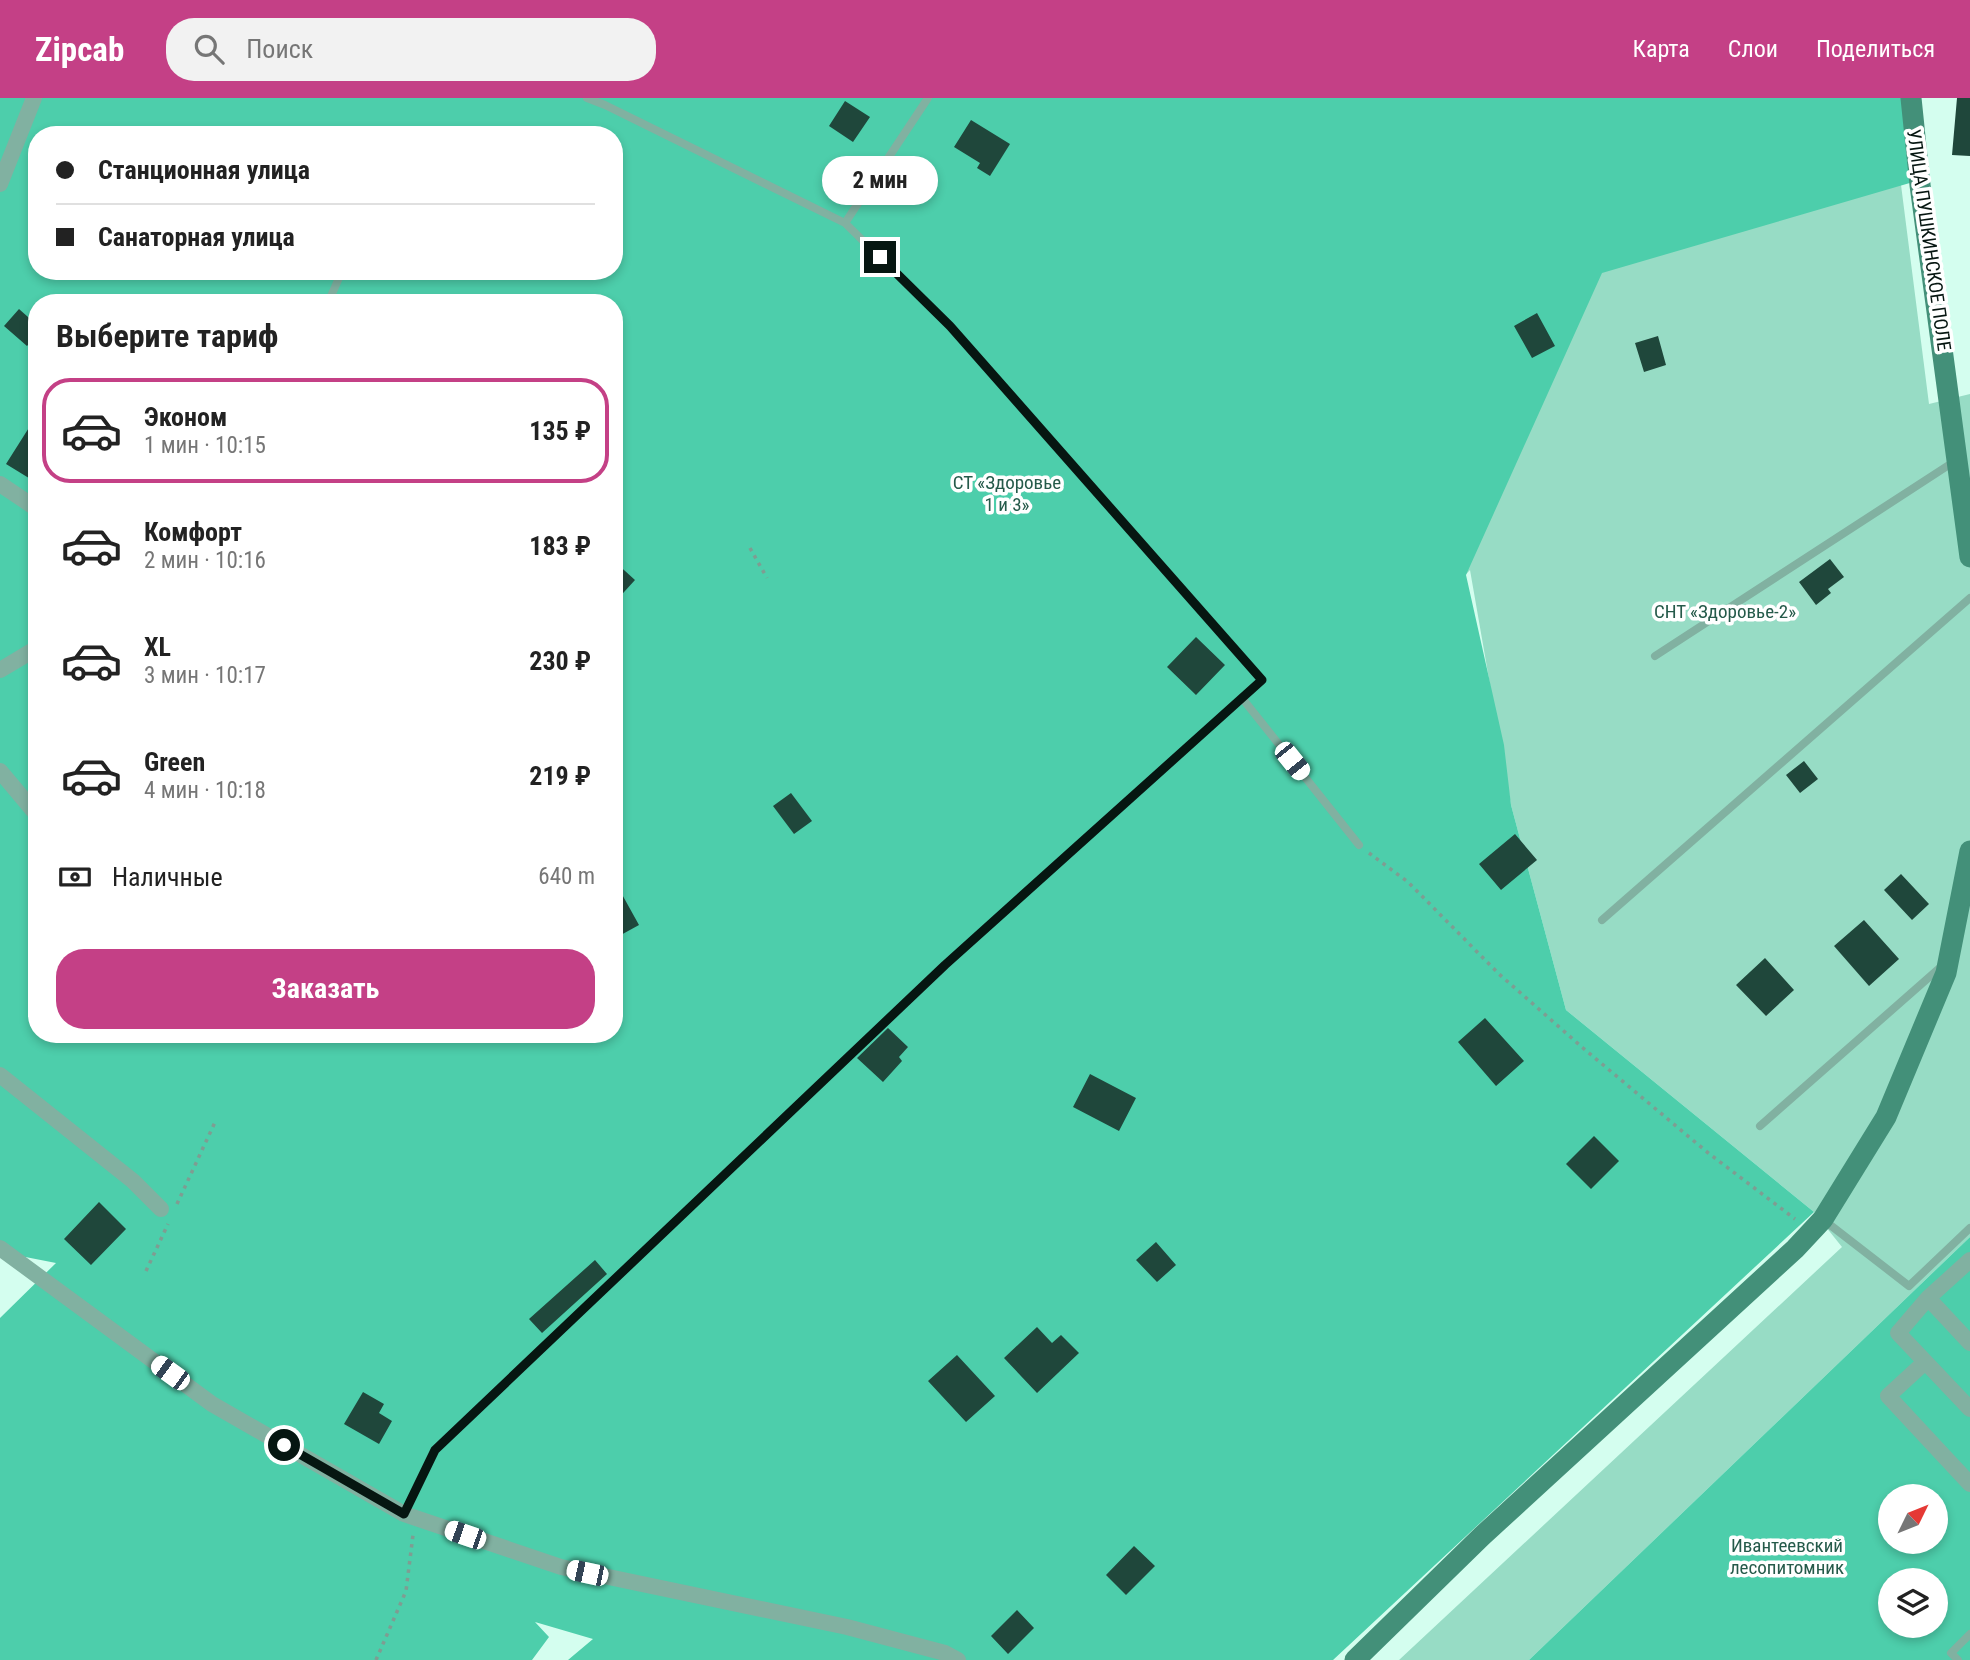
<!DOCTYPE html>
<html lang="ru">
<head>
<meta charset="utf-8">
<style>
	:root { --surface:#fff; --page:#f2f2f2; --text:#222; --muted:#767676; --line:#e0e0e0; --accent:#c44086 }
	body { margin:0; font-family:"Roboto Condensed",sans-serif; background:var(--page); color:var(--text); height:100vh; display:flex; flex-direction:column; font-size:26px; white-space:nowrap }
	* { box-sizing:border-box; margin:0 }
	p { font-size:23px; color:var(--muted) }
	.icon { flex:none; width:38px; height:38px; fill:none; stroke:currentColor; stroke-width:2; stroke-linecap:round; stroke-linejoin:round }
	.map { position:relative; flex:1; overflow:hidden }
	.sheet { position:absolute; left:28px; top:196px; width:595px; height:749px; display:flex; flex-direction:column; background:var(--surface); border-radius:28px; box-shadow:0 4px 10px #0003 }
	.sheet>* { flex:none }
	.banner { position:absolute; left:28px; top:28px; width:595px; height:154px; border-radius:28px; box-shadow:0 4px 10px #0003; display:grid; align-content:center; height:154px; padding:0 28px; background:var(--surface) }
	.needle { width:46px; rotate:47deg }
	.tools { position:absolute; left:1878px; top:1386px; display:grid; gap:14px }
	.tools a { display:grid; place-items:center; width:70px; height:70px; border-radius:50%; background:var(--surface); box-shadow:0 4px 10px #0003; font-size:35px }
	.end { position:absolute; width:32px; height:32px; margin:-16px; border:9px solid #061611; background:#fff; box-shadow:0 0 0 4px #fff }
	.from { border-radius:50% }
	.bubble { position:absolute; height:49px; border-radius:24px; background:var(--surface); box-shadow:0 4px 10px #0003; font-size:23px; font-weight:700; line-height:49px; text-align:center }
	.car { position:absolute; width:21px; height:42px; margin:-21px -10px; border-radius:9px; box-shadow:0 0 5px 2px #0007; background:linear-gradient(#fff 24%,#345 0 40%,#fff 0 76%,#345 0 86%,#fff 0) }
	.banner b { display:flex; align-items:center; gap:24px; height:66px; font-size:26px }
	.banner b+b { border-top:2px solid var(--line) }
	.banner i { width:18px; height:18px; background:var(--text) }
	ul { padding:0; list-style:none }
	li { display:flex; align-items:center; gap:21px; height:105px; margin:0 14px 10px; padding:0 14px; border:4px solid transparent; border-radius:28px }
	li div { flex:1 }
	li b { display:block; font-size:26px }
	li em { font-style:normal; font-weight:700 }
	li.active { border-color:var(--accent) }
	li>.icon { width:63px; height:63px; stroke-width:1.5 }
	h2 { padding:0 28px; font-size:32px; line-height:84px }
	.pay { display:flex; align-items:center; gap:18px; height:77px; padding:0 28px; font-size:26px }
	.pay p { margin-inline-start:auto }
	.action { display:flex; gap:14px; margin-top:auto; padding:14px 28px }
	.action a { flex:1; height:80px; border-radius:28px; background:var(--accent); color:#fff; font-size:28px; font-weight:700; line-height:80px; text-align:center }
	header { display:flex; align-items:center; gap:42px; box-sizing:border-box; height:98px; padding:0 35px; background:var(--accent); color:#fff }
	header strong { font-size:33px }
	nav { display:flex; gap:38px; margin-inline-start:auto; font-size:24px }
	.search { width:490px; height:63px; background:var(--page); display:flex; align-items:center; gap:18px; box-sizing:border-box; padding:0 24px; border-radius:28px; color:var(--muted); font-size:26px }
	.map>svg:first-child { display:block }
	.green { fill:#97dcc5 }
	.forest { fill:#4dceab; fill-rule:evenodd }
	.building { fill:#1f473b }
	.lines { fill:none; stroke-linecap:round; stroke-linejoin:round }
	.path { stroke:#7e9d92; stroke-width:3.5; stroke-dasharray:3.5 5; stroke-linecap:butt }
	.lane { stroke:#81b1a1; stroke-width:8 }
	.street { stroke:#81b1a1; stroke-width:16 }
	.secondary { stroke:#439079; stroke-width:21 }
	.route { stroke:#061611; stroke-width:9 }
	.labels { text-anchor:middle; dominant-baseline:central; stroke-width:7; stroke-linejoin:round; paint-order:stroke }
	.street-label { font-size:19px; fill:#061611; stroke:#fff }
	.park-label { font-size:19px; fill:#255a4a; stroke:#fff }
</style>
</head>
<body>
<header>
<strong>Zipcab</strong>
<div class="search"><svg class="icon" aria-label="search" viewBox="0 0 24 24"><circle cx="10" cy="10" r="6"/><path d="M15 15l6 6"/></svg>Поиск</div>
<nav><a>Карта</a><a>Слои</a><a>Поделиться</a></nav>
</header>
<div class="map">
<svg width="1970" height="1562" viewBox="0 0 1970 1562">
	<rect width="100%" height="100%" fill="#d4feef"/>
	<path class="green" d="M152,0L1900,79L1929,306L1970,296V1139L1529,1562H1399L1842,1149L1814,1114L1566,912L1511,707L1470,472L709,1295L614,936V37Z"/>
	<path class="forest" d="M0,0H1904L1920,82L1602,175L1466,477L1504,647L1511,707L1566,912L1814,1114L1333,1562H568L593,1541L535,1524L549,1539L532,1562H0V1220L56,1165L0,1154ZM37,37H614V173H37ZM37,205H614V936H37Z
		M1970,1139V1562H1529ZM1890,1398H1936V1444H1890ZM1890,1482H1936V1528H1890Z"/>
	<path class="building" d="M1957,0H1970V58L1952,57Z
		M845,3L870,19L853,44L829,28Z
		M971,22L1010,46L990,78L977,70L980,65L954,49Z
		M19,211L37,227V237L27,248L4,228Z
		M1537,215L1555,248L1532,260L1514,228Z
		M1658,238L1666,267L1644,274L1635,245Z
		M37,317V385L6,366Z
		M1830,461L1844,479L1828,491L1831,495L1816,507L1799,484Z
		M614,463L635,482L614,505Z
		M1196,539L1225,567L1196,597L1167,569Z
		M1804,663L1818,681L1800,695L1786,677Z
		M791,695L812,723L794,736L773,708Z
		M1515,736L1537,762L1501,792L1479,766Z
		M1901,776L1929,806L1912,822L1884,792Z
		M614,782L639,827L619,838L614,829Z
		M1864,822L1899,861L1869,888L1834,848Z
		M1765,860L1794,892L1766,918L1736,887Z
		M1485,920L1524,963L1496,988L1458,944Z
		M888,930L908,949L899,959L902,963L883,984L857,960Z
		M1090,976L1136,1000L1119,1033L1073,1009Z
		M1594,1038L1619,1063L1591,1091L1566,1066Z
		M99,1104L126,1131L91,1167L64,1141Z
		M1156,1144L1176,1167L1157,1184L1136,1162Z
		M595,1162L607,1176L542,1235L529,1221Z
		M1037,1229L1052,1245L1061,1237L1079,1255L1037,1295L1004,1260Z
		M957,1257L995,1298L966,1324L928,1283Z
		M363,1294L384,1306L379,1315L392,1323L379,1346L344,1326Z
		M1134,1448L1155,1468L1126,1497L1106,1477Z
		M1017,1512L1034,1530L1008,1556L991,1538Z"/>
	<g class="lines">
		<path class="path" d="M750,450L767,480
			M1369,755L1408,784L1499,876L1583,950L1707,1054L1795,1121
			M177,1106L216,1022
			M146,1173L168,1126
			M376,1562L406,1493L413,1437"/>
		<path class="lane" d="M845,125L928,0
			M328,205L342,173
			M1655,558L1955,363
			M1242,600L1359,747
			M1602,822L1970,500
			M1760,1028L1943,867
			M1825,1123L1909,1188L1970,1130
			M404,1416L435,1352L945,867L1262,582L950,228L845,125L605,7L587,0
			M1958,1562L1951,1555L1970,1536"/>
		<path class="street" d="M0,86L34,0
			M0,386L37,411
			M0,572L37,550
			M0,673L37,717
			M0,977L133,1083L161,1111
			M0,1150L212,1306L404,1416L561,1469L847,1529L945,1555L958,1562
			M1970,1162L1928,1200L1970,1245
			M1928,1200L1898,1235L1970,1311
			M1925,1264L1888,1298L1970,1386"/>
		<path class="secondary" d="M1911,0L1920,87L1970,459
			M1355,1562L1482,1438L1795,1151L1823,1121L1886,1019L1946,875L1970,753"/>
	</g>
	<g class="lines">
		<path class="route" d="M284,1347L404,1416L435,1352L945,867L1262,582L950,228L880,159"/>
	</g>
	<g class="labels">
		<g class="street-label">
			<text transform="translate(1929 142) rotate(82)">УЛИЦА ПУШКИНСКОЕ ПОЛЕ</text>
		</g>
		<g class="park-label">
			<text x="1007" y="384">СТ «Здоровье<tspan x="1007" dy="22">1 и 3»</tspan></text>
			<text x="1725" y="513">СНТ «Здоровье-2»</text>
			<text x="1787" y="1447">Ивантеевский<tspan x="1787" dy="22">лесопитомник</tspan></text>
		</g>
	</g>
</svg>
<div class="tools">
<a><svg class="needle" viewBox="-14 -14 28 28"><path d="M0-13l5 13h-10z" fill="#e53935"/><path d="M0 13l5-13h-10z" fill="#767676"/></svg></a>
<a><svg class="icon" aria-label="layers" viewBox="0 0 24 24"><path d="M12 4l9 5-9 5-9-5zM3 14l9 5 9-5"/></svg></a>
</div>
<i class="end from" style="left:284px;top:1347px"></i>
<i class="end" style="left:880px;top:159px"></i>
<div class="bubble" style="left:822px;top:58px;width:116px">2 мин</div>
<i class="car" style="left:1292px;top:663px;rotate:141deg"></i>
<i class="car" style="left:170px;top:1275px;rotate:306deg"></i>
<i class="car" style="left:465px;top:1437px;rotate:289deg"></i>
<i class="car" style="left:587px;top:1475px;rotate:282deg"></i>
<div class="banner">
<b><i class="from"></i>Станционная улица</b>
<b><i></i>Санаторная улица</b>
</div>
<section class="sheet">
<h2>Выберите тариф</h2>
<ul>
<li class="active"><svg class="icon" aria-label="car" viewBox="0 0 24 24"><path d="M5 17H2v-5l4-1 3-4h7l3 4 3 1v5h-3M9 17h6M6 11h13"/><circle cx="7" cy="17" r="2"/><circle cx="17" cy="17" r="2"/></svg><div><b>Эконом</b><p>1 мин · 10:15</p></div><em>135 ₽</em></li>
<li><svg class="icon" aria-label="car" viewBox="0 0 24 24"><path d="M5 17H2v-5l4-1 3-4h7l3 4 3 1v5h-3M9 17h6M6 11h13"/><circle cx="7" cy="17" r="2"/><circle cx="17" cy="17" r="2"/></svg><div><b>Комфорт</b><p>2 мин · 10:16</p></div><em>183 ₽</em></li>
<li><svg class="icon" aria-label="car" viewBox="0 0 24 24"><path d="M5 17H2v-5l4-1 3-4h7l3 4 3 1v5h-3M9 17h6M6 11h13"/><circle cx="7" cy="17" r="2"/><circle cx="17" cy="17" r="2"/></svg><div><b>XL</b><p>3 мин · 10:17</p></div><em>230 ₽</em></li>
<li><svg class="icon" aria-label="car" viewBox="0 0 24 24"><path d="M5 17H2v-5l4-1 3-4h7l3 4 3 1v5h-3M9 17h6M6 11h13"/><circle cx="7" cy="17" r="2"/><circle cx="17" cy="17" r="2"/></svg><div><b>Green</b><p>4 мин · 10:18</p></div><em>219 ₽</em></li>
</ul>
<div class="pay"><svg class="icon" aria-label="cash" viewBox="0 0 24 24"><path d="M3 7h18v10H3z"/><circle cx="12" cy="12" r="2"/></svg>Наличные<p>640 m</p></div>
<div class="action"><a>Заказать</a></div>
</section>
</div>
</body>
</html>
